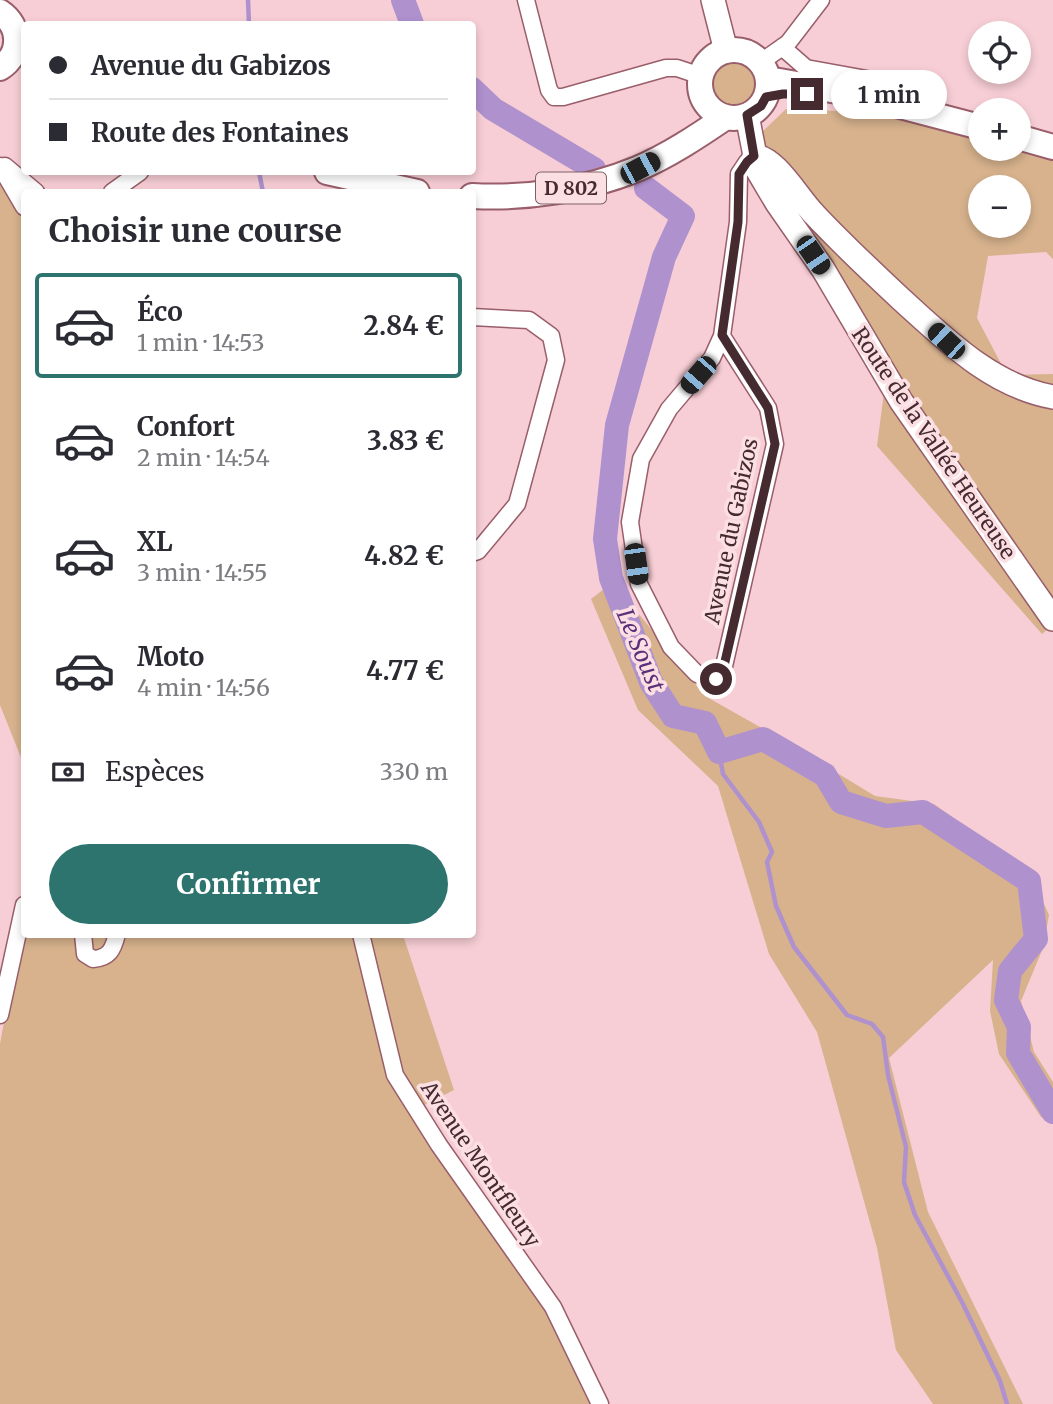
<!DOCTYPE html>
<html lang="fr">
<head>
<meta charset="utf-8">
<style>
	:root { --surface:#fff; --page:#f2f2f3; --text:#2b2b33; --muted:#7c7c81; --line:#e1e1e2; --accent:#2c746d }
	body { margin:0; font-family:Merriweather,serif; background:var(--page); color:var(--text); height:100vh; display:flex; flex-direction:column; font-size:26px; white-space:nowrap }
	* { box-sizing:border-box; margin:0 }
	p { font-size:23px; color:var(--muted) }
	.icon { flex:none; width:38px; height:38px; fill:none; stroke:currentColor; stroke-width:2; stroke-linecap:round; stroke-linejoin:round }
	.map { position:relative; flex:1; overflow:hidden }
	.panel { position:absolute; left:21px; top:189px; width:455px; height:749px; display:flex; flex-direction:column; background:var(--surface); border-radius:7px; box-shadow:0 4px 10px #0003 }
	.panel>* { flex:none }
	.hud { position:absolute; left:21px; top:21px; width:455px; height:154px; border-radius:7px; box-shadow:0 4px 10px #0003; display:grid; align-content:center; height:154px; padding:0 28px; background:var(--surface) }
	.controls { position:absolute; left:968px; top:21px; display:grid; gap:14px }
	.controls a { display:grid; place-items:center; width:63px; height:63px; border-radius:50%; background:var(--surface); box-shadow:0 4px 10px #0003; font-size:35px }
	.end { position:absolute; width:32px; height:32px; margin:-16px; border:9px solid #452b30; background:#fff; box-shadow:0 0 0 4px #fff }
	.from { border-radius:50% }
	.bubble { position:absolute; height:49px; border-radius:24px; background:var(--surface); box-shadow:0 4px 10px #0003; font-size:23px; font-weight:700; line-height:49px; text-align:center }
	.car { position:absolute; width:21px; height:42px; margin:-21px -10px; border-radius:9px; box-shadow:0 0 5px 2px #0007; background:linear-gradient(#222 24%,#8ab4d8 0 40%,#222 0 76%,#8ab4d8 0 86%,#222 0) }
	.hud b { display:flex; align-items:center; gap:24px; height:66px; font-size:26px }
	.hud b+b { border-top:2px solid var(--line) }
	.hud i { width:18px; height:18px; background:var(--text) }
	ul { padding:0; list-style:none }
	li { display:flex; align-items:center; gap:21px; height:105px; margin:0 14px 10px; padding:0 14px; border:4px solid transparent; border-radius:7px }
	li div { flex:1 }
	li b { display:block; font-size:26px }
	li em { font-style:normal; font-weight:700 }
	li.selected { border-color:var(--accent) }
	li>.icon { width:63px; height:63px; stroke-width:1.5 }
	h2 { padding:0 28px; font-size:32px; line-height:84px }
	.pay { display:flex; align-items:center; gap:18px; height:77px; padding:0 28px; font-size:26px }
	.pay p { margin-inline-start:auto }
	.button { display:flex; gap:14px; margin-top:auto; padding:14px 28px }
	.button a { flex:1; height:80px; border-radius:42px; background:var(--accent); color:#fff; font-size:28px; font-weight:700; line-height:80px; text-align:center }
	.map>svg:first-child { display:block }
	.green { fill:#d7b28d; fill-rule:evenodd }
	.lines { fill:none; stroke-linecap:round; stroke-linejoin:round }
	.stream { stroke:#af91ce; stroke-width:4.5 }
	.river { stroke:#af91ce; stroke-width:24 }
	.street-casing { stroke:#995e6a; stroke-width:19 }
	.secondary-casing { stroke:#995e6a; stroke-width:26 }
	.primary-casing { stroke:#995e6a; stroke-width:28 }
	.street { stroke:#fff; stroke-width:16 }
	.secondary { stroke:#fff; stroke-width:23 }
	.primary { stroke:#fff; stroke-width:24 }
	.route { stroke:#452b30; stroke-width:9 }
	.labels { text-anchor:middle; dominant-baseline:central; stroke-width:7; stroke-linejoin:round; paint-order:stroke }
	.shield { fill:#fbdfe3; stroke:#7c6166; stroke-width:2 }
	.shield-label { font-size:19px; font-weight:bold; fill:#452b30 }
	.street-label { font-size:21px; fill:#452b30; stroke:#fbdfe3 }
	.water-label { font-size:23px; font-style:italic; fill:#59317a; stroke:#fbdfe3 }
</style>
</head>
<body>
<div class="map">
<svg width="1053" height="1404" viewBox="0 0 1053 1404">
	<rect width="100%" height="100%" fill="#f7ced5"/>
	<path class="green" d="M713 84a23 23 0 1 1 46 0a23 23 0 1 1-46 0Z
		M786,109L891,113L980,138V149H1018L1053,158V259L1046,252L988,256L977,318L1007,375L1053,374V625L1042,634L877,446L887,369L768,165L759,135ZM980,187H1018V226H980Z
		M0,177L24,201V765L0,705Z
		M613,582L705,696L778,737L875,796L934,804L1030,873L1049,915L1043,948L1021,1001L1034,1052L1053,1082V1122L1041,1117L999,1054L990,1011L993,960L889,1058L928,1212L1023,1404H933L896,1350L877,1248L817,1032L769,954L718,786L638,710L591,599Z
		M24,911V934L403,935L454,1090L424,1105L497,1233L552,1315L595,1404H0V1044Z"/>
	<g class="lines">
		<path class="stream" d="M248,0L249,24
			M259,172L263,192
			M719,752L723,774L759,822L772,852L767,862L776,906L794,947L847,1015L872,1024L883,1037L888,1075L906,1147L904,1182L915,1215L963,1304L1000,1381L1007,1404"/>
		<path class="river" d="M403,0L412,24
			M472,89L493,109L594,169
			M646,188L683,216L664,257L617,425L605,539L611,578L651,682L673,716L705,723L719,752L763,739L825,775L841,802L886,816L923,812L1029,881L1036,939L1010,971L1006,1000L1019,1027L1018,1053L1053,1112"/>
		<defs>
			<path id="street" d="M526,0L549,90L554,97H563L666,68H677L701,76
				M782,47L806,68L933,91
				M761,62L788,43L821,0
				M0,166L24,207
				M5,166L36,192
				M112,192L140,172
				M472,317L529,320L551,336L556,360L517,504L478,551L472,553
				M722,336L768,408L775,444L724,666L716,679L697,674L671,647L639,584L630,522L641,459L669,409L712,358L722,336L738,222L739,174L747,162L754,156
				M83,934L85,954L93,959C109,958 113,950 117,934
				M361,934L395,1075L439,1145L553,1307L600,1404
				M0,1015L24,905"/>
			<path id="secondary" d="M713,0L726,51
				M747,115L758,171L777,203L823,269L901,401L1053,619
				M754,156C776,157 798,198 814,214C842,244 872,272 902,300C946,340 992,386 1053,397"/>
			<path id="primary" d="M0,12C21,26 22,54 0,68
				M700 84a34 34 0 1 1 68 0a34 34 0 1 1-68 0Z
				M768,79L854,94L980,127
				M1018,137L1053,147
				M327,172L417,192
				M472,196C527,199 586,190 637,169C668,156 698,136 726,117"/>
		</defs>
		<use href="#street" class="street-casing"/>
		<use href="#secondary" class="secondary-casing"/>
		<use href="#primary" class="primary-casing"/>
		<use href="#street" class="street"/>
		<use href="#secondary" class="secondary"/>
		<use href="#primary" class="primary"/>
	</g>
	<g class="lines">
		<path class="route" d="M716,679L724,666L775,444L768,408L722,335L738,222L739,174L747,162L754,156L747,115L761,106L766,97L783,94H807"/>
	</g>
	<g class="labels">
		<rect class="shield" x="536" y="172.5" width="70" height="31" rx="5"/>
		<g class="shield-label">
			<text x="571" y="188">D 802</text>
		</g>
		<g class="street-label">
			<text transform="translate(934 443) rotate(56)">Route de la Vallée Heureuse</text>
			<text transform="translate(731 531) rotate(-78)">Avenue du Gabizos</text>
			<text transform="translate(481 1164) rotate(56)">Avenue Montfleury</text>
		</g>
		<g class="water-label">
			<text transform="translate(641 650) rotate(67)">Le Soust</text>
		</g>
	</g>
</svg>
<div class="controls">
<a><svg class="icon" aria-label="locate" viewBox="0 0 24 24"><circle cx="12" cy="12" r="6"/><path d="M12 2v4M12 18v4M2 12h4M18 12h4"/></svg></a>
<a>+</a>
<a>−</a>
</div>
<i class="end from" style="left:716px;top:679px"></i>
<i class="end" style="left:807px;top:94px"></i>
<div class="bubble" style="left:831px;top:70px;width:116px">1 min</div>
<i class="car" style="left:640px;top:168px;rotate:62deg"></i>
<i class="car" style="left:813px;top:255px;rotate:146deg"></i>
<i class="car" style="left:946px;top:341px;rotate:313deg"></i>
<i class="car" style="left:698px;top:375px;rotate:221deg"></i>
<i class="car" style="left:636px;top:564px;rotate:172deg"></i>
<div class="hud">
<b><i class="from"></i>Avenue du Gabizos</b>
<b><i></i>Route des Fontaines</b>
</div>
<section class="panel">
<h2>Choisir une course</h2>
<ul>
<li class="selected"><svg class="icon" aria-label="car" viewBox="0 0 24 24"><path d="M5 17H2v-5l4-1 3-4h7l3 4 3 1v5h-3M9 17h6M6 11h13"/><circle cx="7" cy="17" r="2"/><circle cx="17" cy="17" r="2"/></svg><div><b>Éco</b><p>1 min · 14:53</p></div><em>2.84 €</em></li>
<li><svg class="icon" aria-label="car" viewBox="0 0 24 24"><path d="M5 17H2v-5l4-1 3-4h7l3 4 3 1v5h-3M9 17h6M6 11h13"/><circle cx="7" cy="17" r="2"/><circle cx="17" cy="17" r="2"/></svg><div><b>Confort</b><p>2 min · 14:54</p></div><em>3.83 €</em></li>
<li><svg class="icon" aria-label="car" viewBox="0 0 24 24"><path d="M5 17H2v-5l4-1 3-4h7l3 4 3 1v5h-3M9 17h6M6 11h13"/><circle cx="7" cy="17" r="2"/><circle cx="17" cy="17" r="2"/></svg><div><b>XL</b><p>3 min · 14:55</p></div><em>4.82 €</em></li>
<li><svg class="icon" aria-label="car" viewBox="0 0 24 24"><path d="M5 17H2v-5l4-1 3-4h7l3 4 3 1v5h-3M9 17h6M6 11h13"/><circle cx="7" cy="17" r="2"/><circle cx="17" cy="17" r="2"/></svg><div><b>Moto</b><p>4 min · 14:56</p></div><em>4.77 €</em></li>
</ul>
<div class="pay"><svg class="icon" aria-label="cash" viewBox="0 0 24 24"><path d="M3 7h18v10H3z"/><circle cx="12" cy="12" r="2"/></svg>Espèces<p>330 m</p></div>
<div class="button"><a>Confirmer</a></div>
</section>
</div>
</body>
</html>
